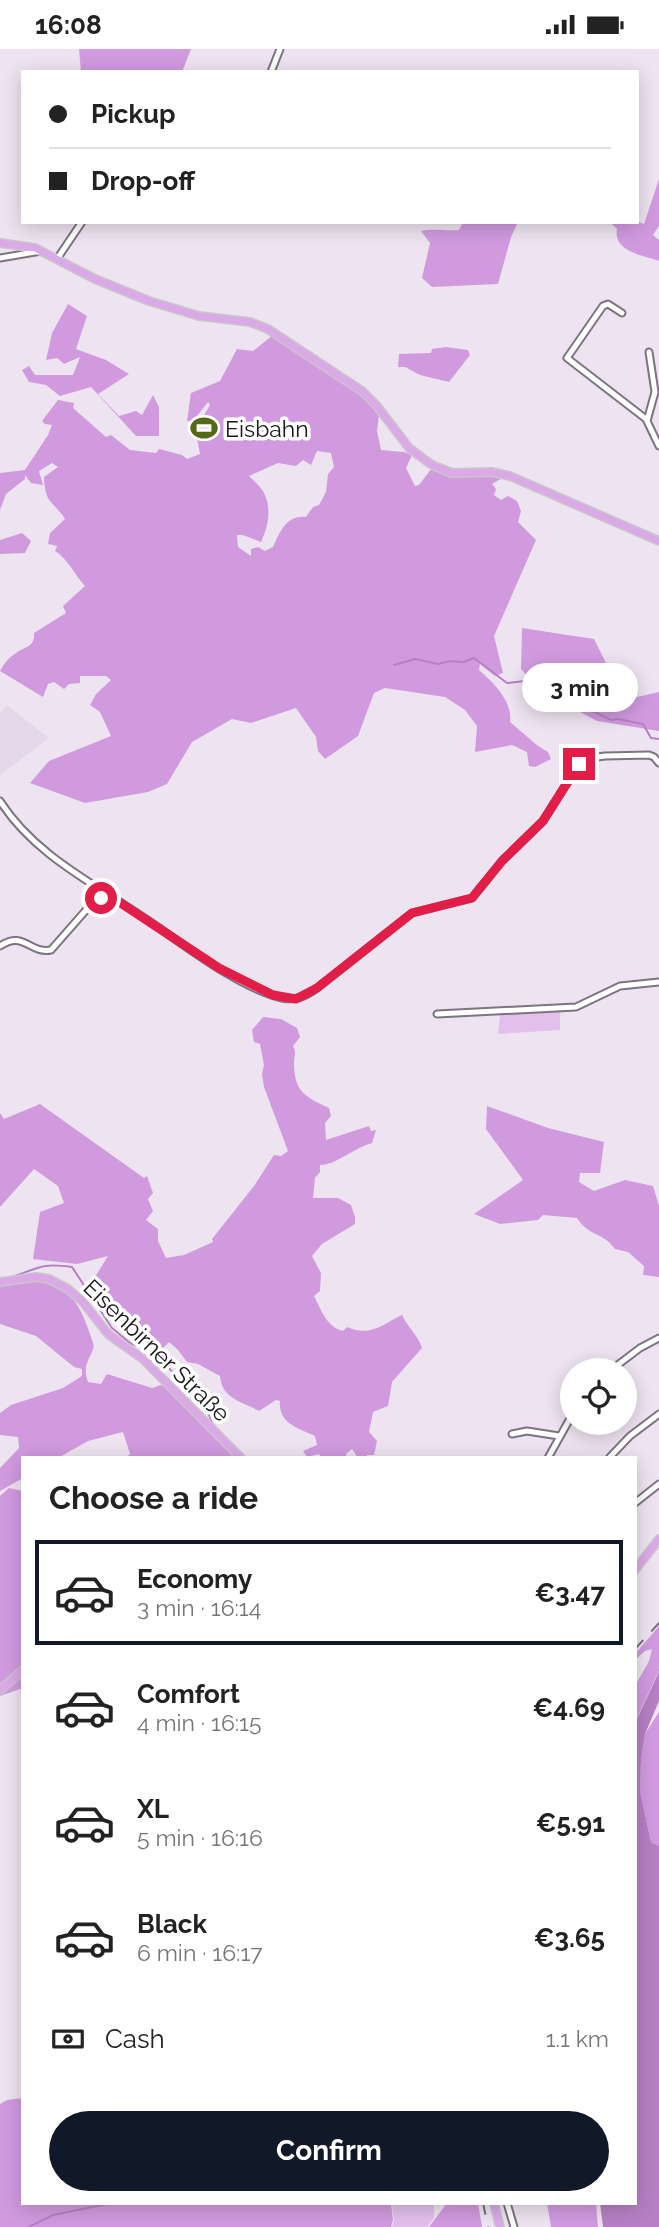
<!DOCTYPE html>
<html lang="en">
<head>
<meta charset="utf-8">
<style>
	:root { --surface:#fff; --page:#f6f6f6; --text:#222; --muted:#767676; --line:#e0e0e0; --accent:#111827 }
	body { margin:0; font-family:Raleway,sans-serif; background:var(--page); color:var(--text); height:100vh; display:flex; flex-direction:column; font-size:26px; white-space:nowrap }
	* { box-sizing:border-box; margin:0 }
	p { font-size:23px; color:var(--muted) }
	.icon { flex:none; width:38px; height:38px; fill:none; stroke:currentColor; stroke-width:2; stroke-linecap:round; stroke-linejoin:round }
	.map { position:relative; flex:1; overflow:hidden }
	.side { position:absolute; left:21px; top:1407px; width:616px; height:749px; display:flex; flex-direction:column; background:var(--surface); border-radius:0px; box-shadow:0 4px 18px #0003 }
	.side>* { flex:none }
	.top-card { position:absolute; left:21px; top:21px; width:618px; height:154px; border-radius:0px; box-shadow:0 4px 18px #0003; display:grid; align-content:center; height:154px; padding:0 28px; background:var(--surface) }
	.buttons { position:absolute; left:560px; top:1309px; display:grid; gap:14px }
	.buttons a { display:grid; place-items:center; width:77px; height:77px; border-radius:50%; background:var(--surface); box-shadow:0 4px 18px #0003; font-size:35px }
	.end { position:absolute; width:32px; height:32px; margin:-16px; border:9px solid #e11d48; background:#fff; box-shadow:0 0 0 4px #fff }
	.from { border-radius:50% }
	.bubble { position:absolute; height:49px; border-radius:24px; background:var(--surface); box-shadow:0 4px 18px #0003; font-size:23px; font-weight:700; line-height:49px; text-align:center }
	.top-card b { display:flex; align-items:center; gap:24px; height:66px; font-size:26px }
	.top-card b+b { border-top:2px solid var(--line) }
	.top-card i { width:18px; height:18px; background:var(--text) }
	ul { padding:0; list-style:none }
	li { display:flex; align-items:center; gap:21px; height:105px; margin:0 14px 10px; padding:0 14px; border:4px solid transparent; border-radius:0px }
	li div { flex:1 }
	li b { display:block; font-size:26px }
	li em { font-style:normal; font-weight:700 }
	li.selected { border-color:var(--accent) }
	li>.icon { width:63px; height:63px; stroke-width:1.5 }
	h2 { padding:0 28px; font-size:32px; line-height:84px }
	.pay { display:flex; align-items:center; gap:18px; height:77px; padding:0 28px; font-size:26px }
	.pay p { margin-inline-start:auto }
	.action { display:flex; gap:14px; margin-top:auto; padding:14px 28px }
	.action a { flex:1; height:80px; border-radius:42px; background:var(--accent); color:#fff; font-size:28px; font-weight:700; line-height:80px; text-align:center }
	.status { display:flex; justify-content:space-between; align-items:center; height:49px; padding:0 35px; background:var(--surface); direction:ltr }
	.status svg { height:19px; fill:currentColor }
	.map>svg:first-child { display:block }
	.built { fill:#e6d7ea }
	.green { fill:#e3c0ec }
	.forest { fill:#d19adf; fill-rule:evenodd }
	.water { fill:#b680c3 }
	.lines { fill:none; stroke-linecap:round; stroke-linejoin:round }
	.stream { stroke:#b680c3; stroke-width:2 }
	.minor-casing { stroke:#7d747f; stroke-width:9 }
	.major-casing { stroke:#c8c7c8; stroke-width:10 }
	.minor { stroke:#fff; stroke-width:5 }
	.major { stroke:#dca9e8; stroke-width:7 }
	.rail { stroke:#756f77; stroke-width:2; stroke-dasharray:12 12; stroke-linecap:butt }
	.route { stroke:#e11d48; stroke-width:9 }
	.labels { text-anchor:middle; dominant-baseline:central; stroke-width:7; stroke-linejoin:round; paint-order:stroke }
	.poi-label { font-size:23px; fill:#19161a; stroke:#fff; text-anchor:start }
	.street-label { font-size:23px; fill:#19161a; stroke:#fff }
</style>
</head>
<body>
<div class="status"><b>16:08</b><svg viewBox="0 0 49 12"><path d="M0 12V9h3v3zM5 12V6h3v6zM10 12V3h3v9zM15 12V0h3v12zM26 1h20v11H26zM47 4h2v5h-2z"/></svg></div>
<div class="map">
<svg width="659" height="2178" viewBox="0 0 659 2178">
	<rect width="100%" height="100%" fill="#eee4f1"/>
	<path class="built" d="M7,656L49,689L0,726V665Z"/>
	<path class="green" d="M560,963V981L498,985L500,965Z
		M392,2154H434V2169L427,2178H392L394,2172Z"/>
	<path class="forest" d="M79,0H191L182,23H81Z
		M659,130V177L653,186L659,191V212C643,206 613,203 617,180L610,173L637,172L644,175Z
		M463,173H518L511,188L498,235L432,238L422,229L430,194L421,182C429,179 448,182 459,181Z
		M68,255L87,267L76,300L106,311L129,325L98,345L119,367L136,362L142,366L153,346L159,358V387H136L91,338L60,347L46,336L29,333L22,321L29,317L35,326H73L80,308L64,315L57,309L46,311L52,284Z
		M273,286L370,351L379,366L377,382L381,401L404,403L412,406L406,419L415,437L419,436L432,419L448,427L474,425L504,428L492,435L496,440L494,446L501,451L508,447L517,452L521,462L518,473L536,491L494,587L503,624L495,627L480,615L479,621C494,634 513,653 510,673L538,697L548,703L551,710L535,718L529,717L527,703L512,696L475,703L477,677L465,661L445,648L385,639L374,644L358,687L325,710L318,702L316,688L296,659L251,674L232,670L192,693L167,735L148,743L85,754L30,734L49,712L111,687L100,663L90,656L96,645L111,631L106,627H80V634L69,635L64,640L54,633L48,635L43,648L0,622C3,616 9,608 16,604C26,597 35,598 34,584L66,564L63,557L85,537C75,526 67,509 55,502L57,497L48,495L50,484L65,470C53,451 45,456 44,428L58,418L52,414L39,422L43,436L31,434L25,426V430L6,445L0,461V424L25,421L48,386L52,376L45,375L42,372L58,351L74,354L73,359L106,388L111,386L130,401L156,404L159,400L182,406L187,410L200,405L195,378L209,386L213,381L201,371L210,356L208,353L193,372H187L191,344L220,332L237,300L253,302ZM317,402L331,404L334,418L328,425L326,443L319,456L313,458L306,468C286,466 280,483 273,498L265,502L258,498L251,500V507L238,498L237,486H243L261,493C268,478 272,460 264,444C261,438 254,432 249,427L278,414L296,417L303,411L311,416Z
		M446,298L468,301L470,306L449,333L420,326L405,318H398L399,305L431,304L432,300Z
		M22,484L31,492L25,504L0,505V491Z
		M522,579L594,590L615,632L637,648L659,643V682L597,672L539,641L521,620Z
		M263,968L281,970L297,979L300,988L293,997C297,1004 294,1006 294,1014C294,1042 305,1048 329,1059L331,1067L325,1074L326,1091L369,1077L371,1082L376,1081L372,1094C356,1098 334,1117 320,1116V1123L315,1129L313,1149H338L351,1156L355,1168V1175L322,1195L312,1207L321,1224L320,1242L314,1247C321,1261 327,1278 343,1282L347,1278C371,1288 381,1276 402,1266C408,1279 418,1286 422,1299L392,1333L388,1357L373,1363L369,1383L377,1392L374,1406H367V1409H358L352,1400L346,1405L347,1409L321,1408L319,1405L307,1408L303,1402L317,1396L315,1387C298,1379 278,1374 280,1352L276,1351L259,1362C241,1352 222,1350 220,1327L198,1315L187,1313L178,1301L169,1293L161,1301L154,1298L147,1285C136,1280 131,1270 120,1264L122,1261L110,1258L90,1236L108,1207L77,1215L33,1210L40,1163L64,1154L58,1137L34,1120L0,1158V1064L4,1070L40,1055L144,1129L147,1127L153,1144L148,1150L153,1162L146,1171L158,1180V1192L166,1209L184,1206L213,1193L212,1190L254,1137L274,1106L281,1107L288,1102L264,1038L262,1025L264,1016L260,995L254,993L252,981Z
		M487,1057L548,1079L604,1093L600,1124H580L579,1133L594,1142L625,1131L653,1137L659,1157V1228L643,1226L644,1217L628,1203L615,1200C602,1182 589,1188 577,1169L543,1166L538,1171L500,1175L474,1165L523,1131L486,1080Z
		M36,1230C69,1236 80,1255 90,1285C91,1289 95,1296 93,1300C89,1312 82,1317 88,1333L101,1335L107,1325L152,1339L164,1335L238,1409H126L130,1405L123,1383L88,1392L58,1409H23V1429L0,1442V1419L19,1399L18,1388L0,1386V1364L11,1356L63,1339L82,1327V1320L74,1318L36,1287L0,1275V1235Z
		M9,1439L23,1442V1639L0,1647V1447Z
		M659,1577V1622L635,1673V1637L649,1612L652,1600L645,1602L635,1611V1605Z
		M659,1663V1797L651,1793L640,1742L641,1711L645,1685Z
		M23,2049V2154H391L393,2171L391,2178H0V2055L7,2051Z
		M447,2154H478L482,2178H429Z
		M547,2154H596L598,2178H551Z"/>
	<path class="water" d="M659,1623V1652L645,1685L641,1711L640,1742L651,1793L659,1797V2178H603L600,2154H635V1674Z"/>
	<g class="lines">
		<path class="stream" d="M394,616L415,610L438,615L450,612L464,613L474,609L507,634L525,632L527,638L542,644L552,639L556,644L564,646L574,653L611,671L618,670L643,675L651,689L659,690
			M15,1227C40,1218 43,1214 72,1218L112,1279L130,1294L158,1306L189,1343
			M206,1358L213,1376
			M241,1404L246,1409
			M29,2178L53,2166L112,2154"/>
		<defs>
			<path id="minor" d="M271,23L280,0
				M0,209L41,202
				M57,210L82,173
				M622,264L608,255L603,257L567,309L646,370L659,397
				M647,372L655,343L649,303
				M0,752C35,807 97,836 149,872C186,897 239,939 282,949C296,952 306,947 317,939L412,864L472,849L502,812L543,772L579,715L590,709L605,707L649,706L654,708L659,714
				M0,897C24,881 29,905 51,901L94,852L110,847
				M437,965L576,958L620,937L659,933
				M611,1321L640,1299L659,1289
				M512,1385L527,1382L559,1387
				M548,1409L572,1366
				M609,1409L630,1387L659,1365
				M635,1454L659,1435
				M507,2154L514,2178"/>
			<path id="major" d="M0,194L35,199L95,230L149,252L199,267L250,273L268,280L362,342L377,357L409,399L432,416L452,424L492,423L510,427L659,492
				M0,1233L36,1228L49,1230L68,1240L82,1252L109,1286L143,1310L241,1409
				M635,1521L659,1490
				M0,1641L23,1621
				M494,2154L500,2178"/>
		</defs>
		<use href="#minor" class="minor-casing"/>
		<use href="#major" class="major-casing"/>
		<use href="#minor" class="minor"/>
		<use href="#major" class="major"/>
		<path class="rail" d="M635,1600L659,1574
			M483,2154L488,2178"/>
	</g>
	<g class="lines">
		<path class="route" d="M101,849L110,847L219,919L273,946L296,950L317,939L412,864L472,849L502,812L543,772L579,715"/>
	</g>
	<defs>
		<symbol id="stadium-bare" viewBox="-9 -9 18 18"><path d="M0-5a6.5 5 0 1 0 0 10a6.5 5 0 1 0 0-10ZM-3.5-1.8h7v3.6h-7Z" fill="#556917" stroke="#fff" stroke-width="2.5" paint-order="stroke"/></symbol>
	</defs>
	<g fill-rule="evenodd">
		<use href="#stadium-bare" x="185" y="360" width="38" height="38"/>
	</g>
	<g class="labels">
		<g class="poi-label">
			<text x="225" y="379">Eisbahn</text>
		</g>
		<g class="street-label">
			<text transform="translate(157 1301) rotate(44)">Eisenbirner Straße</text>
		</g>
	</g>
</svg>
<div class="buttons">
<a><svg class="icon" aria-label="locate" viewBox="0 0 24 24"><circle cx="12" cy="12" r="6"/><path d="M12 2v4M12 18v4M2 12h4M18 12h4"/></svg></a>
</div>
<i class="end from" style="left:101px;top:849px"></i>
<i class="end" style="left:579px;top:715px"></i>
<div class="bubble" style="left:522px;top:614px;width:116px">3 min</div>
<div class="top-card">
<b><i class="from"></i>Pickup</b>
<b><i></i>Drop-off</b>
</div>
<section class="side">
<h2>Choose a ride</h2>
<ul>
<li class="selected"><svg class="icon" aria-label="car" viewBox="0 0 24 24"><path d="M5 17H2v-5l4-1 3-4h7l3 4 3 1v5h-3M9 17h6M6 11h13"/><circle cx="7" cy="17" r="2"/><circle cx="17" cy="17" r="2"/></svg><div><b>Economy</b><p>3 min · 16:14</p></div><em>€3.47</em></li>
<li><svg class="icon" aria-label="car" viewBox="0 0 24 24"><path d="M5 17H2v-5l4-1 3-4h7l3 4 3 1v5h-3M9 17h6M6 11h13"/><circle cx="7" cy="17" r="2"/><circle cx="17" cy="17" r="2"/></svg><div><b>Comfort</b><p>4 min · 16:15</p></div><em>€4.69</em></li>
<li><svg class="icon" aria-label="car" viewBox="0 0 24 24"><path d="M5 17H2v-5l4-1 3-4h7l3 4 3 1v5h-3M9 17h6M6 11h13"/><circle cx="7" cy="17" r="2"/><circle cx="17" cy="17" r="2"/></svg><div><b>XL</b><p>5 min · 16:16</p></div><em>€5.91</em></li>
<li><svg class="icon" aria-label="car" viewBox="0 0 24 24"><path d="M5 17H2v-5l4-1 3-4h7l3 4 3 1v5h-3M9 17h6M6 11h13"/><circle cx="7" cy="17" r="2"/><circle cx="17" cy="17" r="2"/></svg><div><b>Black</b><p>6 min · 16:17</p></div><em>€3.65</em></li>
</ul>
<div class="pay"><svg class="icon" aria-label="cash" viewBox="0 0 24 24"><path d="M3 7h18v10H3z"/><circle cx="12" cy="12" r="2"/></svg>Cash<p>1.1 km</p></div>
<div class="action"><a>Confirm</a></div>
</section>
</div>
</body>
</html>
